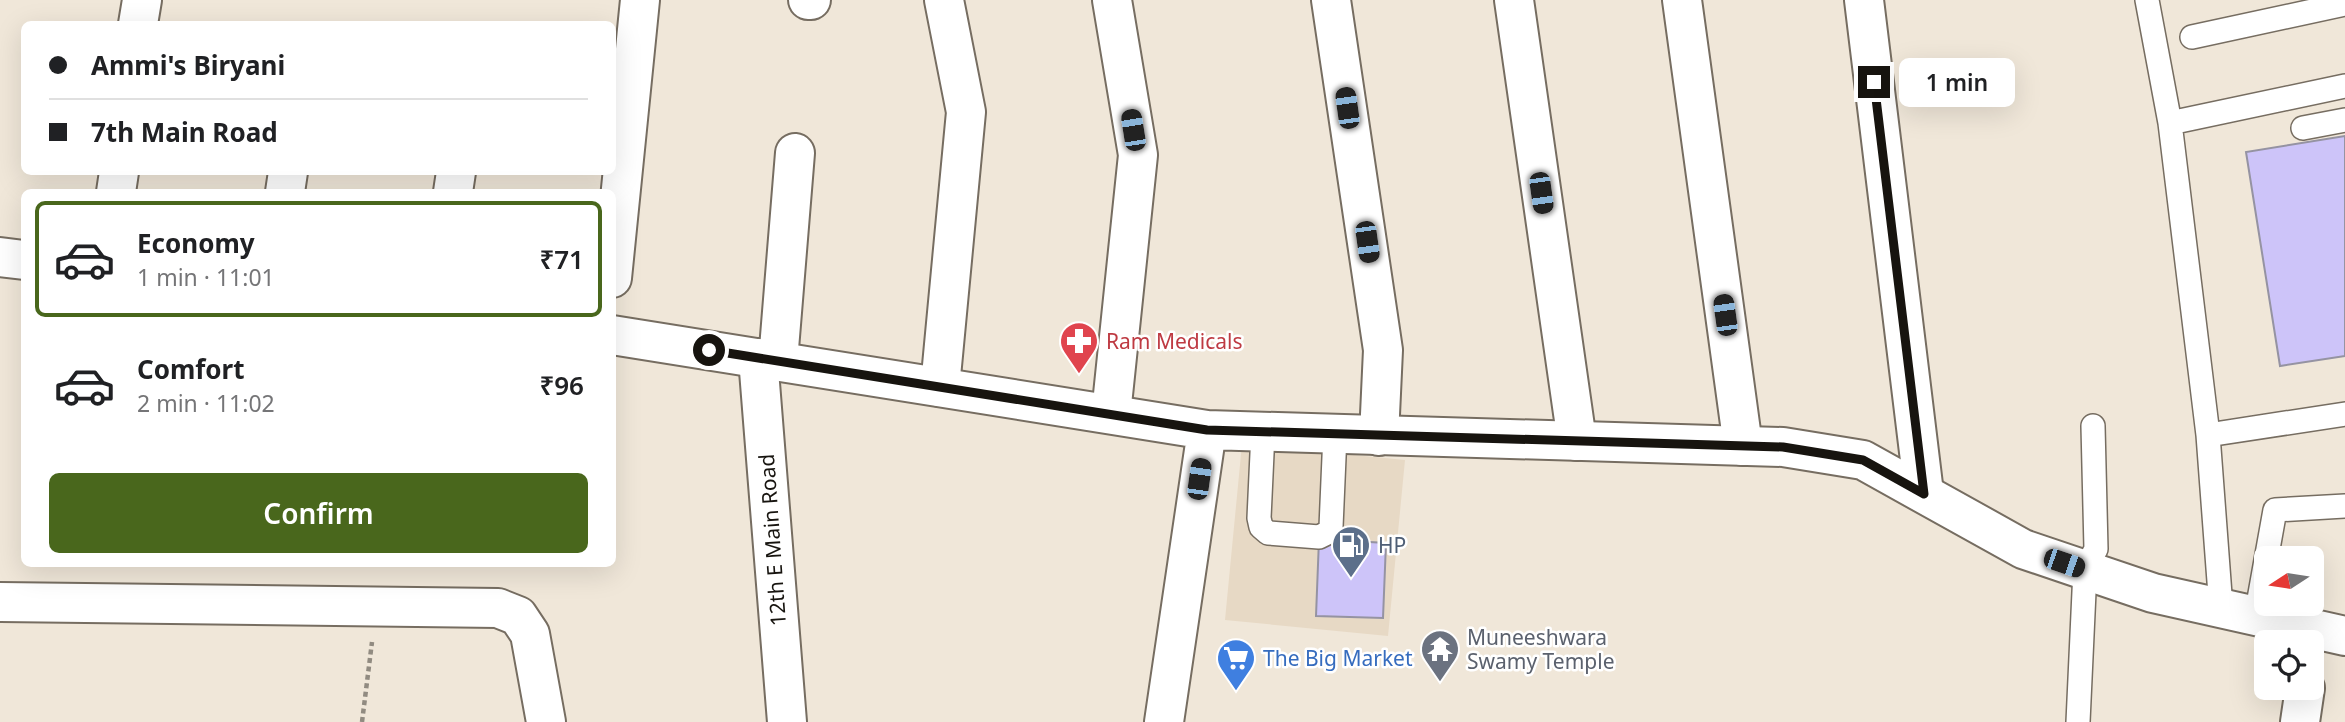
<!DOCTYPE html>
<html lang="en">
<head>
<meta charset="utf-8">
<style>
	:root { --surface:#fff; --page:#f2f2f2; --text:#202124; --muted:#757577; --line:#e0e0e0; --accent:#49671c }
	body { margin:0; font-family:"Noto Sans",sans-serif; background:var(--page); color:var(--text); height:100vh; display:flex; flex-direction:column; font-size:26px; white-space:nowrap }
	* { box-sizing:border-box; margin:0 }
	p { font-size:23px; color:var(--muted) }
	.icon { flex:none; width:38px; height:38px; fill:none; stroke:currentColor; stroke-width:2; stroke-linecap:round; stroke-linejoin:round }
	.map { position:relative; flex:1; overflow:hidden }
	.side { position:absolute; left:21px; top:189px; width:595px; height:378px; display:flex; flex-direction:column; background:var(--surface); border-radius:10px; box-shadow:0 7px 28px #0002 }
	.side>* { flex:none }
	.guide { position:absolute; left:21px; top:21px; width:595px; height:154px; border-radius:10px; box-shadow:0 7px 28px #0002; display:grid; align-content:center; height:154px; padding:0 28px; background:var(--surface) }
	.needle { width:46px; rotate:258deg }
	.fabs { position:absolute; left:2254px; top:546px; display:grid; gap:14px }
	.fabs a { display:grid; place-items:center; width:70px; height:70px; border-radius:10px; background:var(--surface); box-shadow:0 7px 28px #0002; font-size:35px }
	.end { position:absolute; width:32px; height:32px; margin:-16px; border:9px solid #17140f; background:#fff; box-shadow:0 0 0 4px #fff }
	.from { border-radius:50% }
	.bubble { position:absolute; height:49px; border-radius:10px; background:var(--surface); box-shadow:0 7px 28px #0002; font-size:23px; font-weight:600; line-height:49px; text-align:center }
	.car { position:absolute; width:21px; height:42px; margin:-21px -10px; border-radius:9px; box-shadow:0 0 5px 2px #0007; background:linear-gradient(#222 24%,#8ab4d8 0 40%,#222 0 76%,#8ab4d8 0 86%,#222 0) }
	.guide b { display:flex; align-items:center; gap:24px; height:66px; font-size:26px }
	.guide b+b { border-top:2px solid var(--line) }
	.guide i { width:18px; height:18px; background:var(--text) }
	ul { padding:12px 0 0; list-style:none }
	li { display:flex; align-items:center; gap:21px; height:116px; margin:0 14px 10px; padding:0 14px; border:4px solid transparent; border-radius:10px }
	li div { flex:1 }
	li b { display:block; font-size:26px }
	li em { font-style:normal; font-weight:600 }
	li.current { border-color:var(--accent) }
	li>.icon { width:63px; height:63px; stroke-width:1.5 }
	.button { display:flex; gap:14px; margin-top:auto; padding:14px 28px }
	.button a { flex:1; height:80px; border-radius:10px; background:var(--accent); color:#fff; font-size:28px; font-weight:600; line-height:80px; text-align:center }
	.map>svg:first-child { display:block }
	.built { fill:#e7d9c5 }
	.building { fill:#cdc4f9; stroke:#9593a2; stroke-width:2 }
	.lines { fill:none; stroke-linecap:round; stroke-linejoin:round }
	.lane-casing { stroke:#766d61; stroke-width:26 }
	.street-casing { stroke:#766d61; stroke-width:42 }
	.secondary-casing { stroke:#766d61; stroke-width:42 }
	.path { stroke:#918b81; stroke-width:4.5; stroke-dasharray:5 3.5; stroke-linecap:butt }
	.lane { stroke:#fff; stroke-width:23 }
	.street { stroke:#fff; stroke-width:38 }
	.secondary { stroke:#fff; stroke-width:38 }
	.route { stroke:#17140f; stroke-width:9 }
	.labels { text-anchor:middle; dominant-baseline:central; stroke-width:5; stroke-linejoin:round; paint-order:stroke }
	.health-label { font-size:21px; fill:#be3a42; stroke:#fff; text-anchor:start }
	.street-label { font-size:21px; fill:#17140f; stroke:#fff }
	.service-label { font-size:21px; fill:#4e5e75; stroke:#fff; text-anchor:start }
	.worship-label { font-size:21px; fill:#5b616d; stroke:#fff; text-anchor:start }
	.shop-label { font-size:21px; fill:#366cbe; stroke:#fff; text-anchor:start }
</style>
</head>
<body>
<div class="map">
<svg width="2345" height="722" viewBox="0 0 2345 722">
	<rect width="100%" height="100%" fill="#f0e7d9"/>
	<path class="built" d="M1242,444L1405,460L1388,636L1225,620Z"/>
	<path class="building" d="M2345,136V356L2280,366L2246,152Z
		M1319,539L1386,543L1383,618L1316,616Z"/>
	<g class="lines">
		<defs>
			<path id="lane" d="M2147,0L2170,123
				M2192,37L2345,4
				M2303,128L2345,120
				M1263,432L1259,518L1261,527L1268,533L1319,537L1329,532L1331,527L1335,434
				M2208,435L2345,414
				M2221,608L2208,435L2170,123L2345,86
				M2256,616L2275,510L2345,506
				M2078,722L2085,570L2096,549L2093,426"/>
			<path id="street" d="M808,0H811
				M1331,0L1383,350L1379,436
				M1514,0L1577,441
				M1682,0L1743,446
				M1864,0L1924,493
				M138,24L142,0
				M116,192L119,172
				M285,192L288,172
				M453,192L456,172
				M612,278L640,0
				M758,358L787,722
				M778,361L795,153
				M940,387L966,112L944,0
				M1111,414L1138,155L1112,0
				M0,602L498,608L518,616L530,634L546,722
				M2300,722L2305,688"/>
			<path id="secondary" d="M0,257L24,260
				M612,335L1207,430L1783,447L1863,460L2023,549L2153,593L2345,636
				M1164,722L1207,430"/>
		</defs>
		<use href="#lane" class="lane-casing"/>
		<use href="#street" class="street-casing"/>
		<use href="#secondary" class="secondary-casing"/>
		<path class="path" d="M362,722L372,642"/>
		<use href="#lane" class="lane"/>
		<use href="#street" class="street"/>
		<use href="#secondary" class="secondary"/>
	</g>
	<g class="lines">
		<path class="route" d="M709,350L1207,430L1783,447L1863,460L1924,494L1874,82"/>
	</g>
	<defs>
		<symbol id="pharmacy-pin" viewBox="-11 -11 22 30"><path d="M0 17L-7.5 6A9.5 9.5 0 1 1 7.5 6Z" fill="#e0444e" stroke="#fff"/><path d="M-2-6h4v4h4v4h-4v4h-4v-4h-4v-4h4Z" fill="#fff"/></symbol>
		<symbol id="fuel-pin" viewBox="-11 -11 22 30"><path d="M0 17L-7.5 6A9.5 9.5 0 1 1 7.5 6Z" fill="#5c6f8a" stroke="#fff"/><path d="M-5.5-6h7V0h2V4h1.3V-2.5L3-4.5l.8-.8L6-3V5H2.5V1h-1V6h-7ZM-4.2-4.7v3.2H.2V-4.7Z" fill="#fff"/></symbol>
		<symbol id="temple-pin" viewBox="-11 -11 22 30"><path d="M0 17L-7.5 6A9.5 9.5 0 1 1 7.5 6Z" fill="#6b7280" stroke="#fff"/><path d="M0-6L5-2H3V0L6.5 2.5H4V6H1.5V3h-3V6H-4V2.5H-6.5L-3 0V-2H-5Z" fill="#fff"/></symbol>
		<symbol id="supermarket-pin" viewBox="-11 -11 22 30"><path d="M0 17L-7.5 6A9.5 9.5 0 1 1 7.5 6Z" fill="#3f7fe0" stroke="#fff"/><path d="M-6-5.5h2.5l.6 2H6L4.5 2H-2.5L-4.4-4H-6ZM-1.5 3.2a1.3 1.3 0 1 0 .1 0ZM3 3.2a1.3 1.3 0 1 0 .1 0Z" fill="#fff"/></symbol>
	</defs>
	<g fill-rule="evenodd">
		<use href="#pharmacy-pin" x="1057" y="319" width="44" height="60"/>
		<use href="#fuel-pin" x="1329" y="523" width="44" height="60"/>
		<use href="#temple-pin" x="1418" y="627" width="44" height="60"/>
		<use href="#supermarket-pin" x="1214" y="636" width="44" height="60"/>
	</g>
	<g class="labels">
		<g class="health-label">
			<text x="1106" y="341">Ram Medicals</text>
		</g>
		<g class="street-label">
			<text transform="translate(772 540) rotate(-94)">12th E Main Road</text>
		</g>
		<g class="service-label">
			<text x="1378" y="545">HP</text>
		</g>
		<g class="worship-label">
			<text x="1467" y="637">Muneeshwara<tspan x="1467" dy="24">Swamy Temple</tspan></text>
		</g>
		<g class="shop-label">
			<text x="1263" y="658">The Big Market</text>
		</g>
	</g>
</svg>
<div class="fabs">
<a><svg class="needle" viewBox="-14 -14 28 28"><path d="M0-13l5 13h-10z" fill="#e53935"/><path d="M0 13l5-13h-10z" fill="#757577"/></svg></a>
<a><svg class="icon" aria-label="locate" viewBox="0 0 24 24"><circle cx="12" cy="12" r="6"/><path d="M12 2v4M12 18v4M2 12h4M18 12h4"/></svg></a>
</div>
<i class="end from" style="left:709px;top:350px"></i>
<i class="end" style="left:1874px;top:82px"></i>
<div class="bubble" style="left:1899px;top:58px;width:116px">1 min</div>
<i class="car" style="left:1347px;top:108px;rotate:352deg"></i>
<i class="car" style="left:1133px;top:130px;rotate:351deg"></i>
<i class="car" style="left:1541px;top:193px;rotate:172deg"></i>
<i class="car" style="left:1367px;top:242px;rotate:172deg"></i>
<i class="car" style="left:1725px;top:315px;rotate:352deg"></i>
<i class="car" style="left:1199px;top:479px;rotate:8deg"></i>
<i class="car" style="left:2064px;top:563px;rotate:109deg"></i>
<div class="guide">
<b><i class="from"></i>Ammi's Biryani</b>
<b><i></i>7th Main Road</b>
</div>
<section class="side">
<ul>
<li class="current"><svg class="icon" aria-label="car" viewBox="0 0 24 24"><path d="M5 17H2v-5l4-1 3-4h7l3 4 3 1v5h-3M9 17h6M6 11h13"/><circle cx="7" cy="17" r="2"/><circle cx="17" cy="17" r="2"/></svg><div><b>Economy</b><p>1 min · 11:01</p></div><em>₹71</em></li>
<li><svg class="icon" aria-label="car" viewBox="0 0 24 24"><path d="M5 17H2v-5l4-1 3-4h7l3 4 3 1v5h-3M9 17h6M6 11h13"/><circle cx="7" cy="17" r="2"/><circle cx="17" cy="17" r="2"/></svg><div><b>Comfort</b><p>2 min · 11:02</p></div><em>₹96</em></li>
</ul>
<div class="button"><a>Confirm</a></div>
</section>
</div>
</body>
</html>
